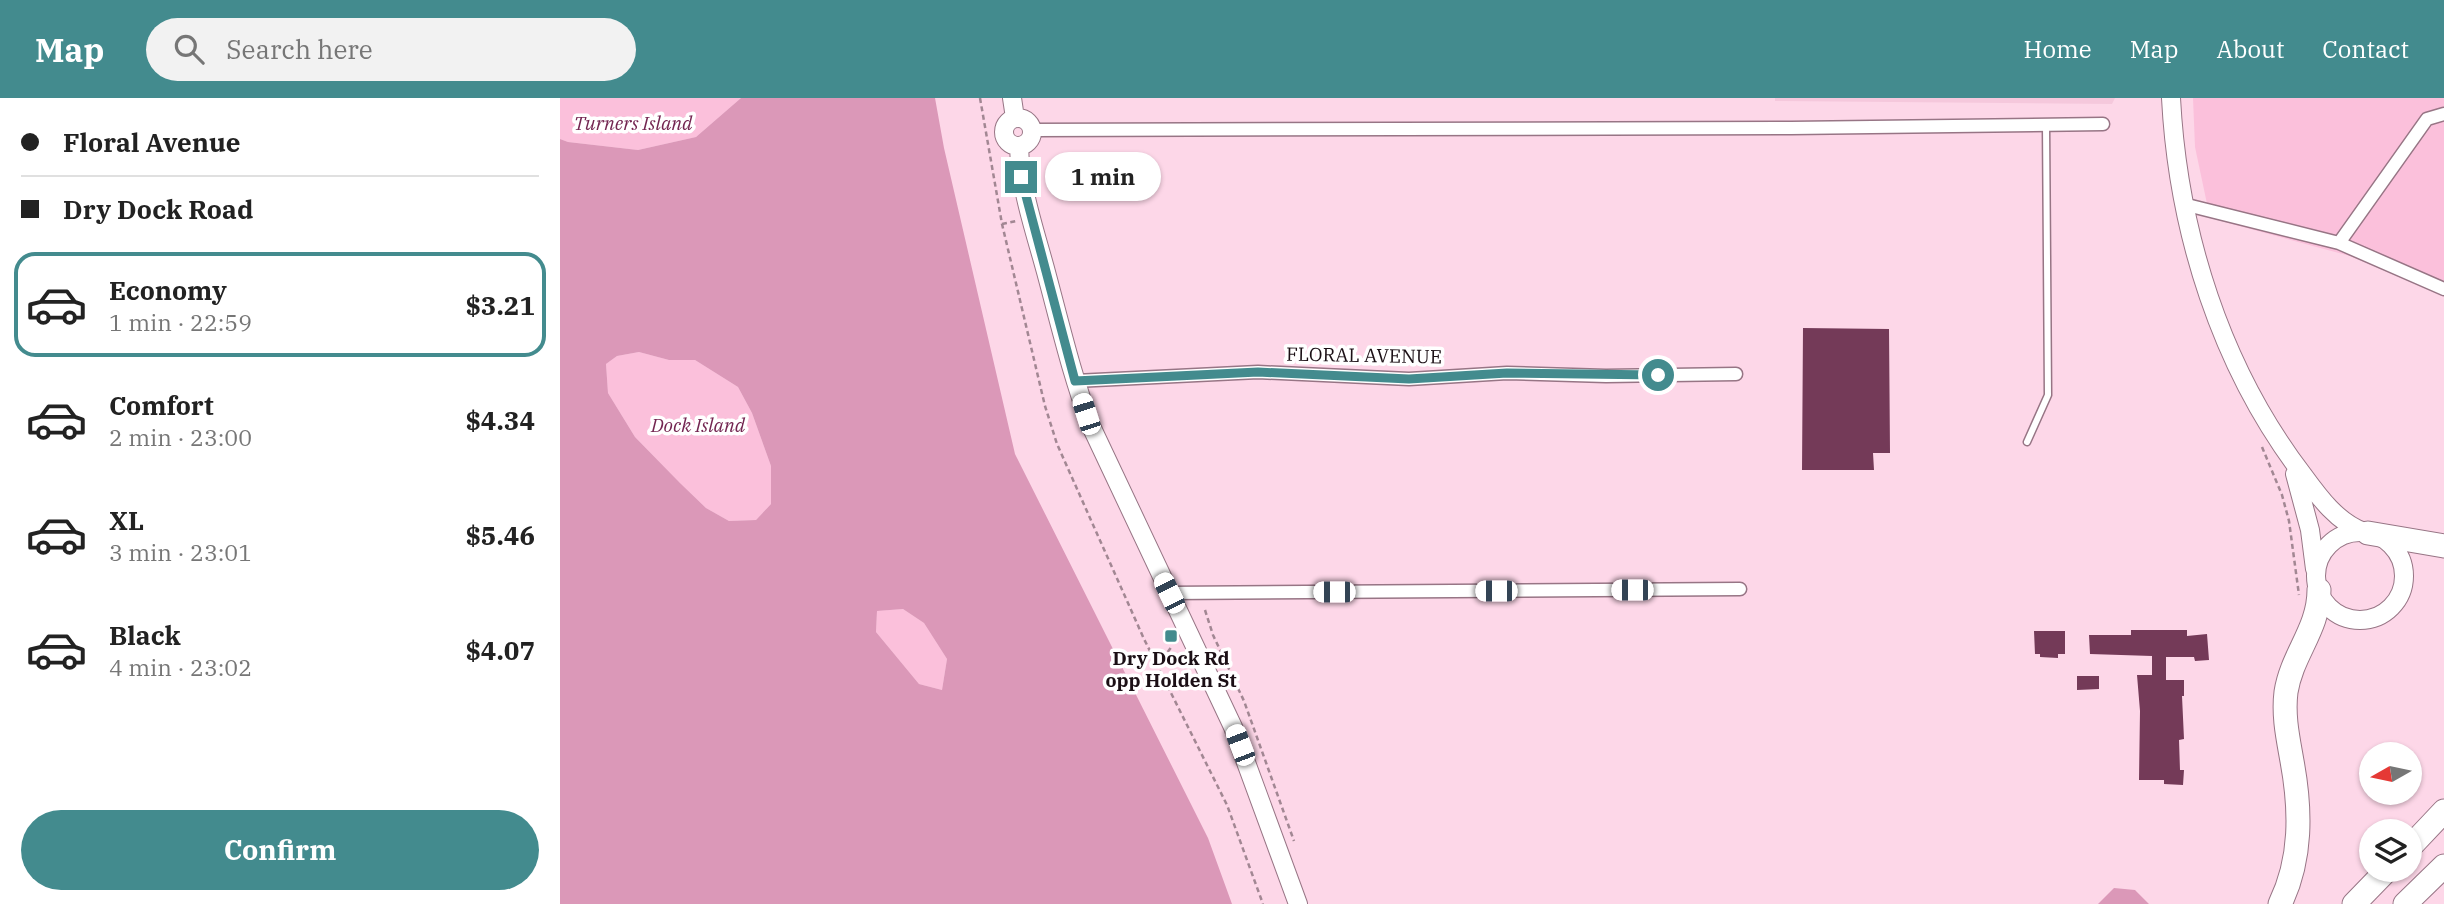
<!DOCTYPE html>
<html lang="en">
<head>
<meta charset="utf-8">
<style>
	:root { --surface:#fff; --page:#f2f2f2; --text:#222; --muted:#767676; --line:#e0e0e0; --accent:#438b8e }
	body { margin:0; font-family:"IBM Plex Serif",serif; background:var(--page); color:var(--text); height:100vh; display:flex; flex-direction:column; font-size:26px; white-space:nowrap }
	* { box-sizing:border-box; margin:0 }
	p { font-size:23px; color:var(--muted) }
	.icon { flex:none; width:38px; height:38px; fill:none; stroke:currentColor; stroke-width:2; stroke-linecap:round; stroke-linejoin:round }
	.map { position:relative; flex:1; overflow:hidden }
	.side { display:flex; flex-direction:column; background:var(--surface); width:560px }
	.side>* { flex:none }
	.hud { display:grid; align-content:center; height:154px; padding:0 21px; background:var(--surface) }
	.needle { width:46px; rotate:261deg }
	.tools { position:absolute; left:1799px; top:644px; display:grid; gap:14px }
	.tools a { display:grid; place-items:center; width:63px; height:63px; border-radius:50%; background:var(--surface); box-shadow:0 2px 5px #0004; font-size:35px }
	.end { position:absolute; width:32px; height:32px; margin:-16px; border:9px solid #438b8e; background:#fff; box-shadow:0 0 0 4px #fff }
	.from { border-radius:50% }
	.bubble { position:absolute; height:49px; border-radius:24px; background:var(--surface); box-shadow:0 2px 5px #0004; font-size:23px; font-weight:800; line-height:49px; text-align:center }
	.car { position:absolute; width:21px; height:42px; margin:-21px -10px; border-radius:9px; box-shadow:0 0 5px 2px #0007; background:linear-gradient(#fff 24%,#345 0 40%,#fff 0 76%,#345 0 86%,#fff 0) }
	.hud b { display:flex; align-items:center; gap:24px; height:66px; font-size:26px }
	.hud b+b { border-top:2px solid var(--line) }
	.hud i { width:18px; height:18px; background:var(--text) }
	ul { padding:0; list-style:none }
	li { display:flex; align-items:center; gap:21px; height:105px; margin:0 14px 10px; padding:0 7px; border:4px solid transparent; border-radius:21px }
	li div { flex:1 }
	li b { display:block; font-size:26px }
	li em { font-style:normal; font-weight:800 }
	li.on { border-color:var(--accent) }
	li>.icon { width:63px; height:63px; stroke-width:1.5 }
	.action { display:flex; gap:14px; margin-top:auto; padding:14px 21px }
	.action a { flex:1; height:80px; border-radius:42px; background:var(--accent); color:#fff; font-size:28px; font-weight:800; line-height:80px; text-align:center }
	header { display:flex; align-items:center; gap:42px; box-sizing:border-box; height:98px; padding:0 35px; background:var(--accent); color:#fff }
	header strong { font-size:33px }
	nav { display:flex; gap:38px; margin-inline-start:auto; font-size:24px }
	.search { width:490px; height:63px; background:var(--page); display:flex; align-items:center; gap:18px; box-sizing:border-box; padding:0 24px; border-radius:38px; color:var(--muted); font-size:26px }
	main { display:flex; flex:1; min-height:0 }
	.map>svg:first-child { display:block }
	.built { fill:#f5c8dc }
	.green { fill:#fbc0db }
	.water { fill:#db98b8; fill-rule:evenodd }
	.building { fill:#743a58 }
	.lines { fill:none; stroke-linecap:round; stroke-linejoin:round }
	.lane-casing { stroke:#977585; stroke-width:9 }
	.street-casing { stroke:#977585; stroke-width:15 }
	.secondary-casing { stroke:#977585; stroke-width:20 }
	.highway-casing { stroke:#977585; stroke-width:25 }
	.path { stroke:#a28793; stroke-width:2.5; stroke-dasharray:5 3.5; stroke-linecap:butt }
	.lane { stroke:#fff; stroke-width:6 }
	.street { stroke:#fff; stroke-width:12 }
	.secondary { stroke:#fff; stroke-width:18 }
	.highway { stroke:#fff; stroke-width:23 }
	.route { stroke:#438b8e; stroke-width:9 }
	.poi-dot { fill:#438b8e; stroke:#fff; stroke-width:2.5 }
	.labels { text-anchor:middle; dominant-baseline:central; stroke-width:7; stroke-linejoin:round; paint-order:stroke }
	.park-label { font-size:19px; font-style:italic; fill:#732551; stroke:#fff }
	.street-label { font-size:19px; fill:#1b0f15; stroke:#fff }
	.poi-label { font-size:19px; font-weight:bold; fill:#1b0f15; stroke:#fff }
</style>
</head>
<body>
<header>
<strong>Map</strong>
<div class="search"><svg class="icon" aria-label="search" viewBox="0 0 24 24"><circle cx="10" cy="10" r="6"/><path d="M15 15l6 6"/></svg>Search here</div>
<nav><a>Home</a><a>Map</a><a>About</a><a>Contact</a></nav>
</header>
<main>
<section class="side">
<div class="hud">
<b><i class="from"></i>Floral Avenue</b>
<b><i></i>Dry Dock Road</b>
</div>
<ul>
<li class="on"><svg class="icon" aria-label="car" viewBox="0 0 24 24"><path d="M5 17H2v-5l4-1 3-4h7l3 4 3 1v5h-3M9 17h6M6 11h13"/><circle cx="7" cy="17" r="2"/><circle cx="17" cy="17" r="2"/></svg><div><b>Economy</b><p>1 min · 22:59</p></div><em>$3.21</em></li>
<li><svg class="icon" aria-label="car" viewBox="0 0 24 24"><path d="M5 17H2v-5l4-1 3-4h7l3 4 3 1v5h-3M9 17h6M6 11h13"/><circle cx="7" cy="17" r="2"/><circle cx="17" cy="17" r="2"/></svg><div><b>Comfort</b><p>2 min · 23:00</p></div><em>$4.34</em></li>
<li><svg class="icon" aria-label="car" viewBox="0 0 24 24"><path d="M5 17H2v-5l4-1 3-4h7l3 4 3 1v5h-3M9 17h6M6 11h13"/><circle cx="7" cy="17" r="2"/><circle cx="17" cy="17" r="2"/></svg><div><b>XL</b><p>3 min · 23:01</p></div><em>$5.46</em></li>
<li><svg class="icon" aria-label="car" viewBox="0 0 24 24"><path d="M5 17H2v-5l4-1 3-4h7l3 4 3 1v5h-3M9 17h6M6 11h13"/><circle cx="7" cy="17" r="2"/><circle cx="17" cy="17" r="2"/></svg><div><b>Black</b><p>4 min · 23:02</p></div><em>$4.07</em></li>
</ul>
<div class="action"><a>Confirm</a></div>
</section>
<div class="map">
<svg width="1884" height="806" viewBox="0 0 1884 806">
	<rect width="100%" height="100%" fill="#fdd7e8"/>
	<path class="built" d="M1215,0H1555L1552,6L1215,3Z"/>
	<path class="green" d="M0,0H181L136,39L78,52L8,44L0,41Z
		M1633,0H1884V197L1790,158L1650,120L1635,49Z
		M79,254L109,262H135L178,289L192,315L211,368V406L196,422L169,423L146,410L120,385L75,339L48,295L46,266L57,258Z
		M343,511L364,525L387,561L382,592L359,586L316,534L317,513Z"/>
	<path class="water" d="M181,0H375L384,50L455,356L648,740L672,806H0V41L8,44L78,52L136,39ZM79,254L109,262H135L178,289L192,315L211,368V406L196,422L169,423L146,410L120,385L75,339L48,295L46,266L57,258ZM343,511L364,525L387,561L382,592L359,586L316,534L317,513Z
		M1554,790L1575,792L1589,806H1538Z"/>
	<path class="building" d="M1243,230L1329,231L1330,355H1313L1314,372H1242Z
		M1571,532H1627V538L1647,536L1649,562L1635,563L1634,559H1606V582H1624V598H1622L1624,641L1619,642L1620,672H1624L1623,687L1604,686V682H1579L1580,613L1577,577H1592V558L1530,556L1529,537H1571Z
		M1474,533H1505V556H1498V560L1480,559V556H1475Z
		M1517,578H1539V591L1517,592Z"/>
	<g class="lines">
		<defs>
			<path id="lane" d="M1467,344L1488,297L1486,26"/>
			<path id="street" d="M473,32L1231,30L1543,26
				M1623,106L1779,145L1867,21L1884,16
				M1779,145L1884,191
				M515,283L698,274L849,281L947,275L1046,278L1176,276
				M609,495L1180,491"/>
			<path id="secondary" d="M452,0L455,20
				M1611,0C1618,134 1661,270 1743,377C1759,399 1777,424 1804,434
				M444 34a14 14 0 1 1 28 0a14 14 0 1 1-28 0Z
				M459,48C460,91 475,133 486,174C500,226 512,278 531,328L673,629L738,806
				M1735,376L1750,432L1755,471
				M1756 478a44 44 0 1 1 88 0a44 44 0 1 1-88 0Z"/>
			<path id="highway" d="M1808,435L1884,448
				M1850,749L1884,713
				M1720,806C1742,761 1741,712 1732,663C1728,640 1723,618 1726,594C1732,556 1759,531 1759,492
				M1794,806L1827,772
				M1845,806L1884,768"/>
		</defs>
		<use href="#lane" class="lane-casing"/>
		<use href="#street" class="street-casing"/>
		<use href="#secondary" class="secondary-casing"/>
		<use href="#highway" class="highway-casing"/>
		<path class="path" d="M420,0L442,126L485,308L497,346L584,541L667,707L703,806
			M442,126L456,123
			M1702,349L1722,397L1729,423L1739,497
			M645,512L653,537L684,603L734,743
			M598,568L612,548"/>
		<use href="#lane" class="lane"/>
		<use href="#street" class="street"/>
		<use href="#secondary" class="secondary"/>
		<use href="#highway" class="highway"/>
	</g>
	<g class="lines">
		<path class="route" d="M461,79L515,283L698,274L849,281L947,275L1098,277"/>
	</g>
	<rect class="poi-dot" x="604" y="531" width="14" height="14" rx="3.5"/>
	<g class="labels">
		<g class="park-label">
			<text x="73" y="25">Turners Island</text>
			<text x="138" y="327">Dock Island</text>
		</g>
		<g class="street-label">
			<text transform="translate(804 257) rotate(1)">FLORAL AVENUE</text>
		</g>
		<g class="poi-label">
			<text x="611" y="560">Dry Dock Rd<tspan x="611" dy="22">opp Holden St</tspan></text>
		</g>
	</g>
</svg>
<div class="tools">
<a><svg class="needle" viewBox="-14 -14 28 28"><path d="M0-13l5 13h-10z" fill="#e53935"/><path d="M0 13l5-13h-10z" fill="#767676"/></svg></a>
<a><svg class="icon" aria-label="layers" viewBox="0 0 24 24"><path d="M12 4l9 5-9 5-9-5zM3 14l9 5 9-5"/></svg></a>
</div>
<i class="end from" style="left:1098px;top:277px"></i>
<i class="end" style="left:461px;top:79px"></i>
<div class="bubble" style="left:485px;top:54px;width:116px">1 min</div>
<i class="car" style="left:526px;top:316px;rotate:342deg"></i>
<i class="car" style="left:1072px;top:492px;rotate:270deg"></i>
<i class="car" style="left:936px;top:493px;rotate:270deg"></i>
<i class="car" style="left:774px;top:494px;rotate:270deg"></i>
<i class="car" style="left:609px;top:495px;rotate:334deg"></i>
<i class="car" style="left:680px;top:647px;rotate:339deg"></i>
</div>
</main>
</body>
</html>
